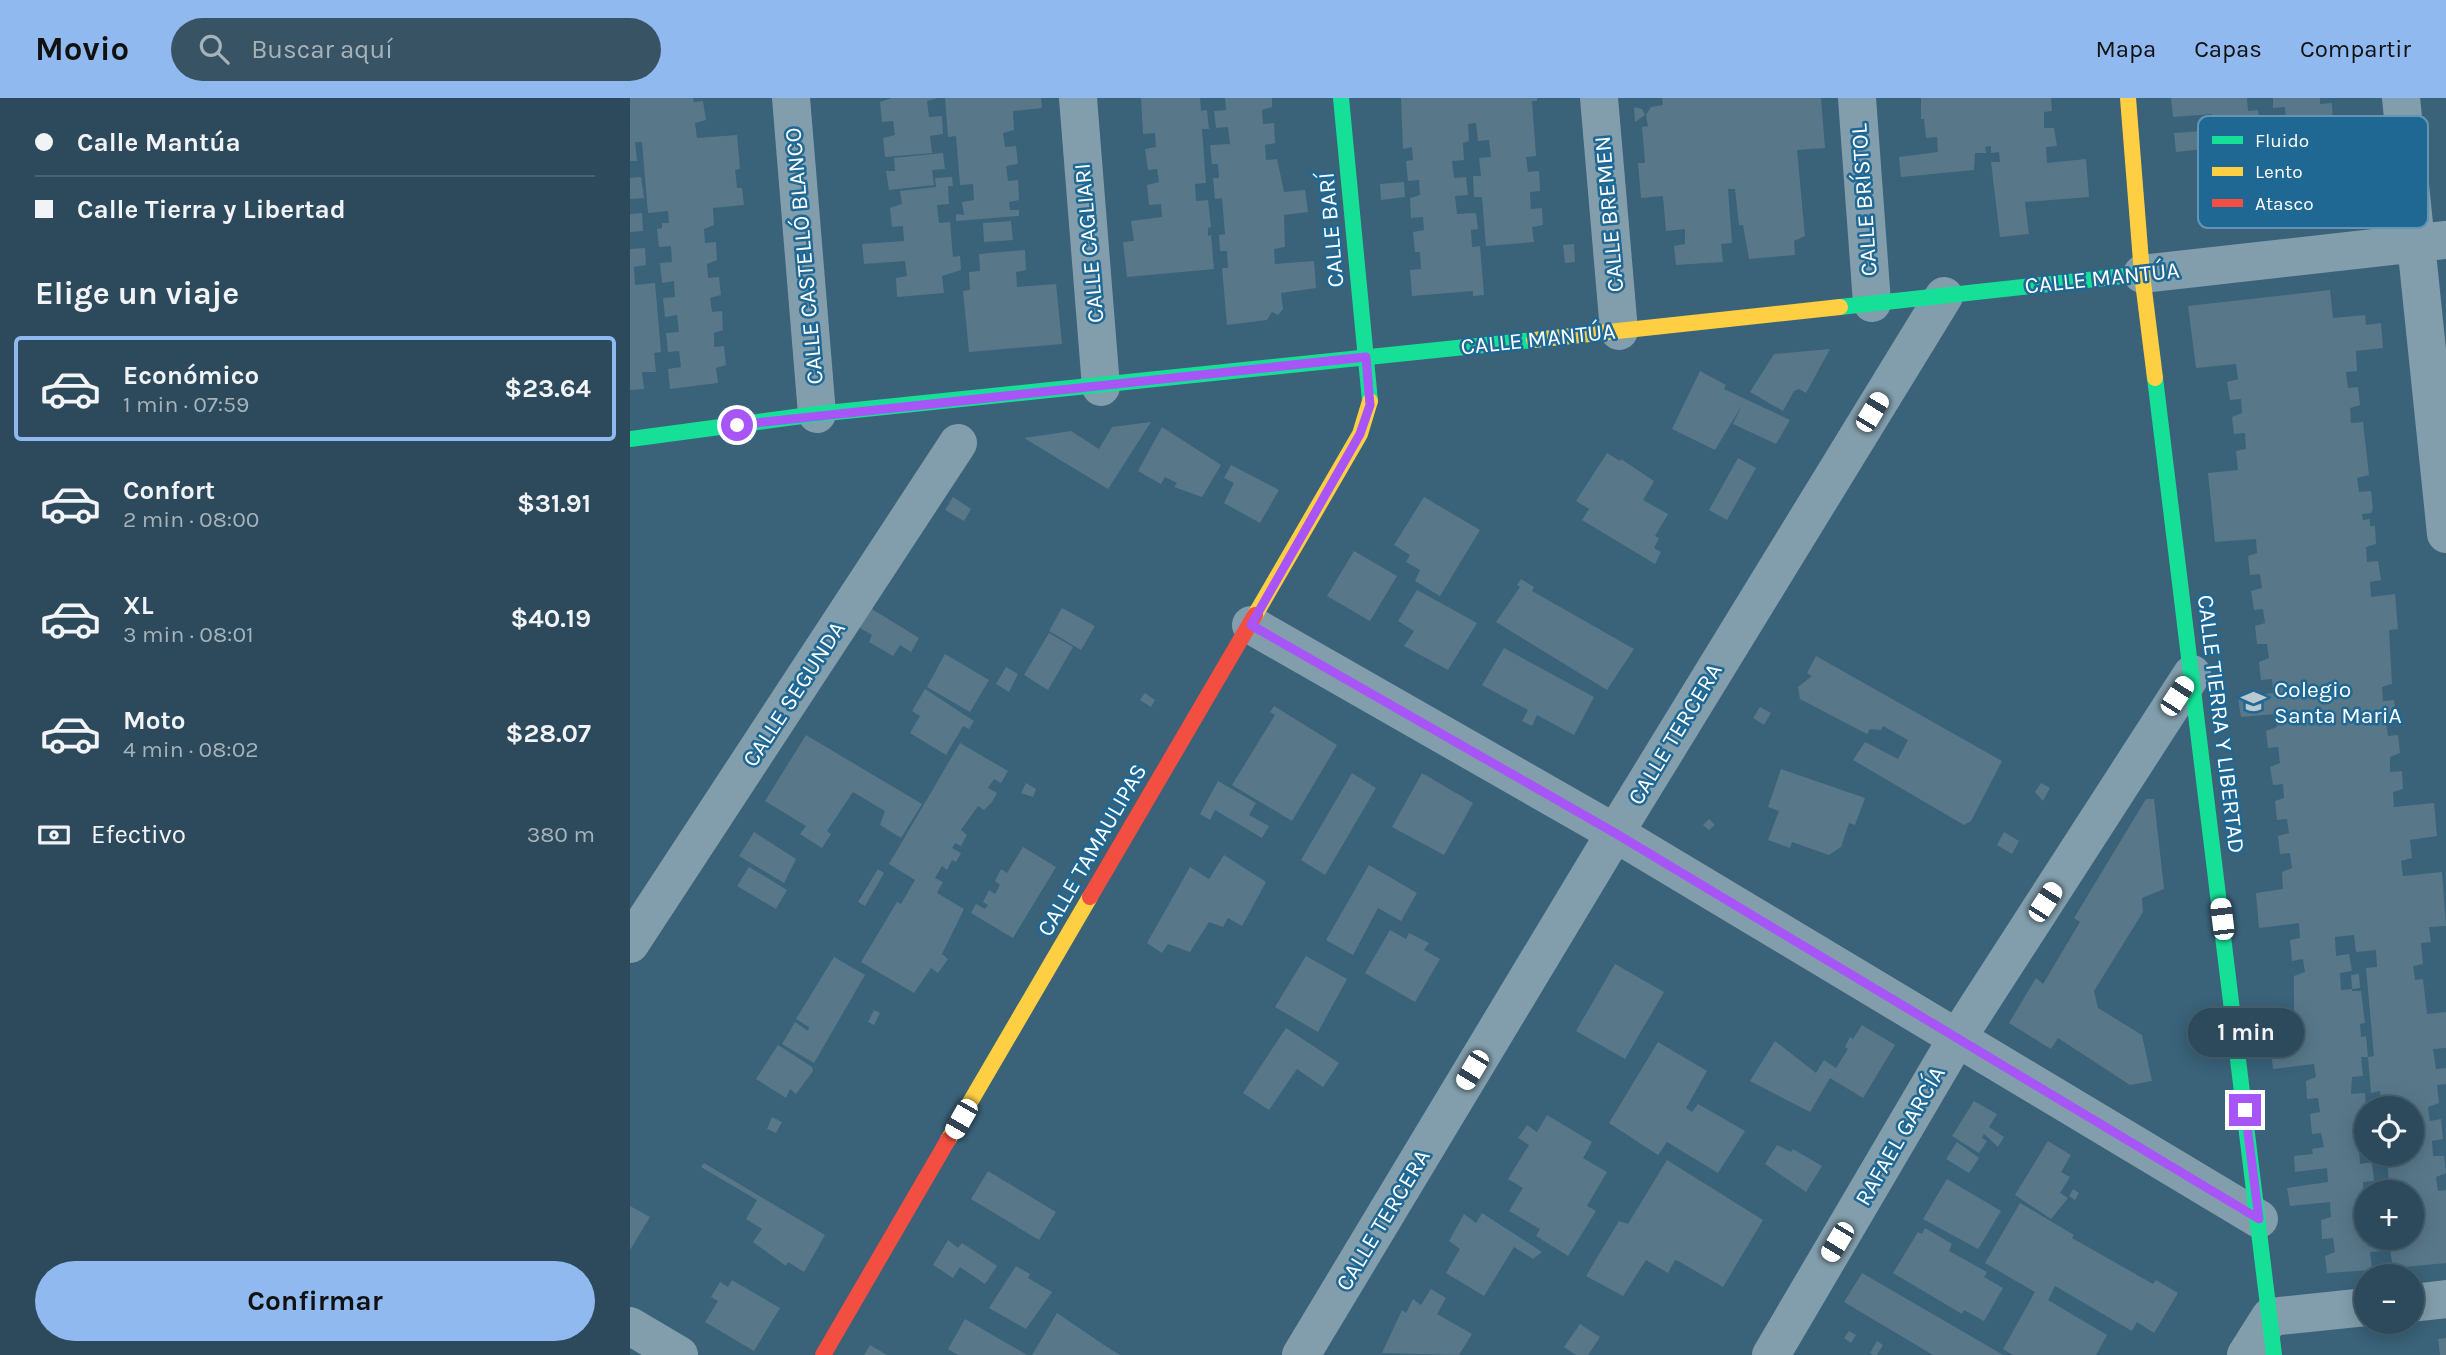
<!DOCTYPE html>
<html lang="es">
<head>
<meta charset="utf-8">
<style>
	:root { --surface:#2c4a5b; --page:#385464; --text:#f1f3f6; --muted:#a6b3bb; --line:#486271; --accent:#90b9f0 }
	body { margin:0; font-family:Karla,sans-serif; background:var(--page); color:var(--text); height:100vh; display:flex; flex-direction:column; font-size:26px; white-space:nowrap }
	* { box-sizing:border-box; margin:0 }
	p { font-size:23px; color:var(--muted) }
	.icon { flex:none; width:38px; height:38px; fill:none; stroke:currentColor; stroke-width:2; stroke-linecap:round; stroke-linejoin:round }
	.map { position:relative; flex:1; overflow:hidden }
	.sheet { display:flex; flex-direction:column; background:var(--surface); width:630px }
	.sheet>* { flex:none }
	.banner { display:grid; align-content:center; height:154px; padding:0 35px; background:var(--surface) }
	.fabs { position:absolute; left:1724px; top:998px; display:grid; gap:14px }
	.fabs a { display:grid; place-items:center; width:70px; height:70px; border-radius:50%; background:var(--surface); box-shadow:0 4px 18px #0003,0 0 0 2px var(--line); font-size:35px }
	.end { position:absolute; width:32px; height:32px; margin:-16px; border:9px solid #a855f7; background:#fff; box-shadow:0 0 0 4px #fff }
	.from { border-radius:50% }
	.bubble { position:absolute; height:49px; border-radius:24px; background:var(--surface); box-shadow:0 4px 18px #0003,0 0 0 2px var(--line); font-size:23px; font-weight:700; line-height:49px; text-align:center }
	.car { position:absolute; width:21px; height:42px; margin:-21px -10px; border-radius:9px; box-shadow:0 0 5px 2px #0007; background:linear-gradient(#fff 24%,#345 0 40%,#fff 0 76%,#345 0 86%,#fff 0) }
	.banner b { display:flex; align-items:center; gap:24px; height:66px; font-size:26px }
	.banner b+b { border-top:2px solid var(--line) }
	.banner i { width:18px; height:18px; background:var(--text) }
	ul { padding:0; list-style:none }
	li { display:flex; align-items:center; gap:21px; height:105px; margin:0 14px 10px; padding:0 21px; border:4px solid transparent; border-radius:7px }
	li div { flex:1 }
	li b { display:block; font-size:26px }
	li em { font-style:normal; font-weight:700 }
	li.selected { border-color:var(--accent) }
	li>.icon { width:63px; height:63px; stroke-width:1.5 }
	h2 { padding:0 35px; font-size:32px; line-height:84px }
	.pay { display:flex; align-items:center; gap:18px; height:77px; padding:0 35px; font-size:26px }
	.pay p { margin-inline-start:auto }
	.cta { display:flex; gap:14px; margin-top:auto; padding:14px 35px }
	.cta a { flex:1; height:80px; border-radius:42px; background:var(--accent); color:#111; font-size:28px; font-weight:700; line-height:80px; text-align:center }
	header { display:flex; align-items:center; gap:42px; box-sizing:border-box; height:98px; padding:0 35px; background:var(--accent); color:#111 }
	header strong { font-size:33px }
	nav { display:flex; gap:38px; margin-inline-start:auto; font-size:24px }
	.search { width:490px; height:63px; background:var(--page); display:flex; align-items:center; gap:18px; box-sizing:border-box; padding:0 24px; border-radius:38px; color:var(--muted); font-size:26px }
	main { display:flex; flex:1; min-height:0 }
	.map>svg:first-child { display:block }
	.building { fill:#58788a }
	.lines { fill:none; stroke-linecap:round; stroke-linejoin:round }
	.street { stroke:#829eac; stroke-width:38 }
	.fast { stroke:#16e098; stroke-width:16 }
	.slow { stroke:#ffcf43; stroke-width:16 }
	.jam { stroke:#f24e42; stroke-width:16 }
	.route { stroke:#a855f7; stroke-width:9 }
	.labels { text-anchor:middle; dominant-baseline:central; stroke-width:5; stroke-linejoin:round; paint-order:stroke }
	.street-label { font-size:23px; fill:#fff; stroke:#1f6894 }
	.poi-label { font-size:23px; fill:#fff; stroke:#1f6894; text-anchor:start }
	.key { fill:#1f6894; stroke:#6295b4; stroke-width:2 }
	.key-label { font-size:19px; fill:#fff }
</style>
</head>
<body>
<header>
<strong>Movio</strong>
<div class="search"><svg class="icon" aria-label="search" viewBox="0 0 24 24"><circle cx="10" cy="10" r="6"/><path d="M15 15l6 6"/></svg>Buscar aquí</div>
<nav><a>Mapa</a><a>Capas</a><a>Compartir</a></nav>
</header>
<main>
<section class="sheet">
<div class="banner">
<b><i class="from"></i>Calle Mantúa</b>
<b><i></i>Calle Tierra y Libertad</b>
</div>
<h2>Elige un viaje</h2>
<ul>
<li class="selected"><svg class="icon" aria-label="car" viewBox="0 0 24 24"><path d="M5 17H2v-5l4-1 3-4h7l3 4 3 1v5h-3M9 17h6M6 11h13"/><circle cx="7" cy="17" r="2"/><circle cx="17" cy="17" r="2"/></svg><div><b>Económico</b><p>1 min · 07:59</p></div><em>$23.64</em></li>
<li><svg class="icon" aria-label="car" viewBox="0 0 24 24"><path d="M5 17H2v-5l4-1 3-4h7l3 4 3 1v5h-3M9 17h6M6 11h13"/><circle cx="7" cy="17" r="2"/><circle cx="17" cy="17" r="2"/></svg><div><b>Confort</b><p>2 min · 08:00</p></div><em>$31.91</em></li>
<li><svg class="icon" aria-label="car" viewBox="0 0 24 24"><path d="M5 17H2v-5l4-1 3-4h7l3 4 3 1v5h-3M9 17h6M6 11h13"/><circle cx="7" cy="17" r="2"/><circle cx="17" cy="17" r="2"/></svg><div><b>XL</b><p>3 min · 08:01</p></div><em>$40.19</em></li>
<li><svg class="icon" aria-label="car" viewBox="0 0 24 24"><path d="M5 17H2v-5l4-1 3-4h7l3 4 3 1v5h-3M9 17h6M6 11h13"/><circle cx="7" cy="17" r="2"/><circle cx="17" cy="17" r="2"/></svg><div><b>Moto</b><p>4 min · 08:02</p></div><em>$28.07</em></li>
</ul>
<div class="pay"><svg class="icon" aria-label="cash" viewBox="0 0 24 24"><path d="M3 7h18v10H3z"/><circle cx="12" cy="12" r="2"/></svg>Efectivo<p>380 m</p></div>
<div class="cta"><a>Confirmar</a></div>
</section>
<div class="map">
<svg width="1816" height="1257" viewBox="0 0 1816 1257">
	<rect width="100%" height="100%" fill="#3a6279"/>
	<path class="building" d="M0,0H63L64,4L73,3L76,22L65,25L67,40L107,37L110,71L105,72L107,90H112L114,107L83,110L84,127L74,131L75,145L86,144L87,162L77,166L78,180L89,179L91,197L80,200L82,214L92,213L93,232L84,235V249L94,248L96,267L86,270L88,285L40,291L38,271L51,269L49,253L38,254L36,235L49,234L47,217L35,219L33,200L45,199L44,183L32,185L30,165L42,164L41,148L29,149L27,131L32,130V125H39L38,113L18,115L12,44H5L7,63H0Z
		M262,0H308L297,3L299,19L312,18L313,36L300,38L302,55L255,59L253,40L265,37L263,23L252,24L250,4Z
		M315,0H411L412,10L383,13L384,32L373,35L375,49L386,48L388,66L376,68L378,83L388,82L389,102L379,104L380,112H389V118L326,123V116L334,117L332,104L344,102L343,86L330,87L326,38L318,39Z
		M511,0H570L571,13L577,12L579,31H572L576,85L565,86L566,103L578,102L581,129L578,130V138L581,137L584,171L497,179L493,144L504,143L501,123L532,119L531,106L519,107L517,87L529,84L527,71L518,72L515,51L526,49L525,35L513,36Z
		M595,0H642V9L632,12L633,26L644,25L645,45L635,47L636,62L647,61L654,94L675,92L678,114L654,117L655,149L644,151L645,166L684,163L686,190L651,195L653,211L648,217L642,214L637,222L597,227L592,170H598L597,153H590L589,137L595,136L592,100L585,101L583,80H589L588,66H582L580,47L600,46L598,29L586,30L584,13L596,12Z
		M771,0H907V3H902L906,58L896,59L898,74L909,73L910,93L900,94L901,111L912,110L913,127L902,129L904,144L856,148L852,99H844L843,78H851L849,60L861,59L859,42L848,43L846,25L838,26L839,43L833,45L834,62L822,63L824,80L836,79L838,97L825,98L827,116L846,115L848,131L841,132L842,149L850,148L854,197L843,198V193L782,198L780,172L791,171L790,154H785L783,134L794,132L793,119L781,120L780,100L790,97L789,82L778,83L776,63L783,62L782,49L773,51Z
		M1032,0H1191L1195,50L1167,52L1175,138L1164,143L1165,157L1119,161L1113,127H1109L1105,91H1098L1102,145L1091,146L1093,164L1046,167L1044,148L1055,146V131L1036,133L1033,98L1011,100L1008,65H1015L1012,29L1018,28L1016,17L1021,9L1033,7Z
		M1291,0H1421L1422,13L1414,14V30H1424L1427,48L1416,49L1417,65L1456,61L1459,99L1395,104L1399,136L1370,139L1361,64H1370L1369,54L1361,55V48L1355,49L1356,55H1345L1344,72L1271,79L1269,59L1308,54L1307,39L1296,40L1294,21H1291Z
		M1541,0H1617L1618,13L1628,12L1630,29L1619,30L1621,46L1546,54L1544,35L1573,33L1576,29H1583L1582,16L1543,19Z
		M1643,0H1690V6L1702,5L1703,23L1692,26L1693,40L1646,44L1645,26L1656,25L1655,9L1643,10Z
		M1004,9L1012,11L1015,17L1005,24Z
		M313,55L315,71L302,72L304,87L259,92L256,73H265L264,60Z
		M11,79L14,100L0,101V80Z
		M322,79L323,88H318L319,106L307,107L309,125L320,124L323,159L330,158L331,172L312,178L314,195L267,199L266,180L277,178L275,163L234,166L232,146L274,143L273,128L262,129L260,110L272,106L270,93L306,89L305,80Z
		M774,84L775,99L751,102L750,86Z
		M12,115L13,133L0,134V116Z
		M381,123L383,142L354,144L353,125Z
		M944,146L945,164L935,165L933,147Z
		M15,150L16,167L4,169L5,187L25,185L31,254L24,255L26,274H12L14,291L0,292V151Z
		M395,152L396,172L386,174L387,189L426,186L432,246L339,254L333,193L340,192L339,174L350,173L349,156Z
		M1700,192L1703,220L1735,217L1736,227L1751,225L1753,250L1726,253L1727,273L1716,274L1718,290L1728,289L1730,307L1720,310L1721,325L1733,324L1739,377L1727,380L1729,394L1741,393L1743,411L1741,415L1732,416L1733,422L1740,421V428H1745L1746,446L1736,449L1737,464L1748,463L1751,482L1740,484L1741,499L1765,496L1768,531L1759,532L1762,586L1752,589L1753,603L1764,602L1767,621L1756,624L1758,638L1768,637L1770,655L1760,659V674L1772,673L1773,691L1763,694L1764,709L1804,705L1807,738L1780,742L1782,760L1771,763L1773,778L1812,774L1816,828L1799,829L1801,844L1791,845L1793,866L1783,868L1785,882L1793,881L1797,916L1816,914V950L1803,951L1806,971L1816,970V986L1807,987L1809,1005L1798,1009L1800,1023L1811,1021L1813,1041L1802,1043L1803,1058H1814L1816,1075L1806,1079L1808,1093L1816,1092V1165L1763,1170L1758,1139H1782V1094H1760L1757,1063L1749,1064L1748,1055H1782V1010H1752L1750,993L1741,995L1738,959L1744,958L1736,870L1747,869L1746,852L1726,854L1724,837L1705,839L1706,858L1719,856L1722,873L1710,875L1711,892L1722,891L1721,877L1729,876L1730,890L1722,891V893H1731L1735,925L1730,926L1731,939L1736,938L1738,959H1731L1733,978L1722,979L1721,996L1735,995L1736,1014L1726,1015L1727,1031L1736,1030V1049H1729L1730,1066L1742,1064L1744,1083L1733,1084L1736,1139H1751L1753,1153L1740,1154L1742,1172L1697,1175L1695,1158L1705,1154L1703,1140L1692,1141L1691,1122L1701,1119L1700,1104L1660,1108L1657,1090L1698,1084L1697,1070L1665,1074L1664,1058L1683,1056L1682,1051L1694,1049L1691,1035L1682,1036L1680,1016L1690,1014L1688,1000L1677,1001L1676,983L1686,979L1684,966L1643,971L1637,915L1664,912V878L1675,874L1673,861L1662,863L1660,842L1670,840L1669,825L1629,830L1626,795L1653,791L1652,774L1662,770L1660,755L1650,756L1648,738L1659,735L1657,721L1647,722L1645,703L1654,700L1653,686L1643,687L1640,669L1650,665L1648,649L1638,650L1636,633L1647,629L1645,616L1611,619L1608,600L1643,595L1642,581L1631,582L1629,564L1639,560L1637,546H1627L1625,528L1635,525L1633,511L1624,512L1621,493L1632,490L1630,476L1620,477L1618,458L1627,455L1626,441L1585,444L1578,375L1608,372L1606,353L1616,351L1615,335L1604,336L1602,319L1612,315L1611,301L1600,302L1597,284L1608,281L1606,266L1566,270L1558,208Z
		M1200,251L1176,295L1169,291L1164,293L1153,313L1120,294L1144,256Z
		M1070,273L1096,287L1094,291L1160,322L1146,346L1103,326L1112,307L1085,352L1042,331Z
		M521,324L478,391L394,340L441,333L469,351L482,329Z
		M532,329L591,367L572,399L544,389L547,385L535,379L531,386L508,373Z
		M977,355L990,363L991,361L1024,383L1013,402L1038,416L1025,438L1029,440L1024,450L1031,454L1025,466L952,422L959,411L946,403Z
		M1108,360L1126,370L1097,422L1079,412Z
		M601,367L649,392L630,425L594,405L604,385L594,380Z
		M323,399L341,411L334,423L315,412Z
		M794,399L850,432L810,498L785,483L790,472L776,464L780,457L764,447Z
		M724,453L767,478L740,523L697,498Z
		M891,481L904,489L902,493L1004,551L977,592L866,524L890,489L887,487Z
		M787,492L847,525L818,572L774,548L784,533L768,523Z
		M237,508L289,540L281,554L270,547L263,558L239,544L242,537L225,527Z
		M432,510L465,528L451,552L419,533Z
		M419,535L443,549L418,592L394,577Z
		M874,550L964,599L944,637L907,617L902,628L892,623L898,612L852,587Z
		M315,556L359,582L340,614L297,589Z
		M1186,558L1372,663L1341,723L1334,727L1223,662L1235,644L1268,661L1278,642L1253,628L1251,632L1240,631L1237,636L1170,601L1168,589L1182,578L1177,575Z
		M376,569L388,576L379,594L366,586Z
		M295,591L344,623L339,631L333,628L316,657L280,635L290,618L282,613Z
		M515,595L525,602L521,609L510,602Z
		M644,608L707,647L662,723L602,687L645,617L640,614Z
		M1130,609L1141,615L1134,627L1123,620Z
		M176,637L292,706L271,740L250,727L255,713L223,694L197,733L201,736L192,750L170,736L176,728L135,703Z
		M330,645L378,673L371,685L364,681L358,690L367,695L362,704L354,712L348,708L331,732L337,737L331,748L325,745L322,750L331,755L326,764L322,762L317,772L312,768L305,780L313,784L307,795L334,811L312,856L318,861L308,875L301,870L284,895L231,864L267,804L271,806L285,782L259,766Z
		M1151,671L1235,700L1225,727L1219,725L1211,749L1199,757L1162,744L1160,750L1138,742L1149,713L1138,709Z
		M722,675L746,690L695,777L671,762Z
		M792,675L843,705L814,757L762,729Z
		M588,683L626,705L619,717L639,728L632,740L585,712L580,722L570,716Z
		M396,685L406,691L403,699L391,695Z
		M1411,685L1420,690L1413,703L1405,694Z
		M1516,701H1524L1534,791L1512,800L1513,814L1464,893L1468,910L1512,937L1522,983L1500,987L1428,940L1421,951L1379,925L1406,880L1413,886L1450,824L1444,820Z
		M1079,721L1085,727L1079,732L1073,727Z
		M124,734L166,761L154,785L109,758Z
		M1374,734L1389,743L1382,756L1367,747Z
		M393,749L426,769L383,840L341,815L346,806L355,811L358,807L353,804L359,792L365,796L370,787L365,783L371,771L377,775Z
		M594,757L636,784L612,828L598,820L593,829L579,824L560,854L538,846L532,855L517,845L560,769L579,781Z
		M739,767L787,795L771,823L748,810L723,857L696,842Z
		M119,769L157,792L146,811L107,788Z
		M248,771L254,775L235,808L228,804Z
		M760,832L776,841L779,835L799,845L794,852L810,861L785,904L735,875Z
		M676,858L717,881L688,934L645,909Z
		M204,859L235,877L184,965L152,946L165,924L178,933L179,929L166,921Z
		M985,866L1034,894L995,961L946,933Z
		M244,912L250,915L244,927L238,924Z
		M1232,927L1265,947L1233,1000L1200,980L1180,1014L1120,983L1145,943L1186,975L1194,962L1206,970L1218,951L1215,949L1220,939L1223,941Z
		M656,930L709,965L693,989L667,971L639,1012L613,995Z
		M1028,944L1077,973L1056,1010L1062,1014L1068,1006L1115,1033L1088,1075L1037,1044L1028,1057L979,1025Z
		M148,947L182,969L183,973L166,996L160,991L156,1000L126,981Z
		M1344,1003L1367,1016L1359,1029L1374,1039L1368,1049L1354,1036L1352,1040L1357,1043L1349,1055L1322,1038Z
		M917,1017L962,1044L953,1060L977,1074L957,1108L966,1113L938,1158L906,1138L910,1131L879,1113L893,1090L878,1081L899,1047L888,1040L897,1027L907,1034Z
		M142,1019L152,1024L146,1035L137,1031Z
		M1418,1043L1441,1057L1431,1074L1440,1079L1430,1095L1438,1100L1421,1121L1385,1097Z
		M1327,1044L1349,1060L1339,1075L1316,1061Z
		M1147,1047L1161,1054L1163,1051L1192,1068L1176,1094L1135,1066Z
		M1037,1062L1133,1122L1093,1189L1050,1164L1045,1162L1038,1175L1016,1162L993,1198L956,1178L989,1123L998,1126Z
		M74,1065L195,1137L174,1174L158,1164L156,1168L123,1144L132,1131L116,1121L127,1102L71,1069Z
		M358,1073L426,1114L409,1142L341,1101Z
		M1317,1081L1371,1113L1348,1151L1293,1121Z
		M1443,1091L1449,1095L1445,1102L1439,1098Z
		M1390,1105L1444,1137L1442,1140L1523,1186L1526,1182L1548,1195L1524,1235L1507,1224L1502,1233L1425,1188L1418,1202L1477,1237L1466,1257H1383L1373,1251L1405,1194L1355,1165Z
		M0,1108L20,1119L0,1152Z
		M852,1115L912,1154L903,1161L884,1149L854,1198L816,1175L830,1151L819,1143L834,1116L846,1125Z
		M1295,1130L1322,1146L1319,1153L1357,1174L1354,1179L1373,1190L1354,1223L1334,1212L1332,1216L1263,1175L1288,1134L1292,1136Z
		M318,1142L328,1150L332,1145L367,1168L355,1186L330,1169L323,1180L303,1167Z
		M386,1168L400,1176L398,1180L422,1194L396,1231L359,1210Z
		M1232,1175L1344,1240L1373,1257H1303L1214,1204Z
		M102,1182L150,1210L124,1253L75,1224L88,1203L81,1199L90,1184L98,1189Z
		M801,1191L816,1200L807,1216L842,1236L829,1257L752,1255L772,1212L776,1215L783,1201L791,1207Z
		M427,1215L474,1247L490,1257H402Z
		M335,1221L397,1257H328L318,1251Z
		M950,1226L970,1239L958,1257H946L934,1249Z
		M1219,1233L1226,1237L1221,1245L1214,1240Z
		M1816,1240V1257H1810L1808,1241Z
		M1247,1243L1253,1247L1247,1257H1243L1240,1255Z
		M240,1247L257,1257H234Z"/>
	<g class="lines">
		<path class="street" d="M161,0L187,316
			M448,0L471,289
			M969,0L989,233
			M1227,0L1242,205
			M1771,0L1816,436
			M1512,176L1816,142
			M621,527L985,735L1629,1121
			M0,846L328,345
			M1782,1205L1816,1201
			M0,1228L49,1257
			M671,1257L985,735L1314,198
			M1141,1257L1326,942L1562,576
			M1616,1257L1640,1219L1736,1209"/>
		<path class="fast" d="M711,0L740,303
			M1210,209L1512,176
			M1525,280L1644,1257
			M0,341L187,316L904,242"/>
		<path class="slow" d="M1498,0L1512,176L1525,280
			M904,242L1210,209
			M625,517L730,336L740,303
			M318,1042L460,799"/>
		<path class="jam" d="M460,799L625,517
			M193,1257L318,1042"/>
	</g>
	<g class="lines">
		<path class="route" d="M107,327L736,259L740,307L730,336L621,527L985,735L1629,1121L1615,1012"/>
	</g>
	<defs>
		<symbol id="school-bare" viewBox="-9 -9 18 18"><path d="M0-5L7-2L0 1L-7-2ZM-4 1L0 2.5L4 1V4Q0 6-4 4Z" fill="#bac8d0" stroke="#1f6894" stroke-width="2.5" paint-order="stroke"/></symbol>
	</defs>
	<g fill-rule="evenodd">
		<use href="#school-bare" x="1606" y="586" width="35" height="35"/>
	</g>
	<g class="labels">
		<g class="street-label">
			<text transform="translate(1234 102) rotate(-94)">CALLE BRÍSTOL</text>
			<text transform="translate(979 116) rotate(-95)">CALLE BREMEN</text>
			<text transform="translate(701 132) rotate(-95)">CALLE BARÍ</text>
			<text transform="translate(459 145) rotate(-95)">CALLE CAGLIARI</text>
			<text transform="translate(174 158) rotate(-95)">CALLE CASTELLÓ BLANCO</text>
			<text transform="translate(1472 180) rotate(-6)">CALLE MANTÚA</text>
			<text transform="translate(908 241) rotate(-6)">CALLE MANTÚA</text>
			<text transform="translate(164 596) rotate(-57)">CALLE SEGUNDA</text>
			<text transform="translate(1591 626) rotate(83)">CALLE TIERRA Y LIBERTAD</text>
			<text transform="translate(1045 636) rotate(-59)">CALLE TERCERA</text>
			<text transform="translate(462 752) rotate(-60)">CALLE TAMAULIPAS</text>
			<text transform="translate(1270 1038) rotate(-60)">RAFAEL GARCÍA</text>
			<text transform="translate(753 1122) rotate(-59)">CALLE TERCERA</text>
		</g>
		<g class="poi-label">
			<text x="1644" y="591">Colegio<tspan x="1644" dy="26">Santa MariA</tspan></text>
		</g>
	</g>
	<rect x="1568" y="18" width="230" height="112" rx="10" class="key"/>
	<rect x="1582" y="38" width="31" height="8" fill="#16e098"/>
	<rect x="1582" y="69" width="31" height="9" fill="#ffcf43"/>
	<rect x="1582" y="101" width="31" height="8" fill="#f24e42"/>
	<g class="key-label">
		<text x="1625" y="49">Fluido</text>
		<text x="1625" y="80">Lento</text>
		<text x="1625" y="112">Atasco</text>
	</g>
</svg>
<div class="fabs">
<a><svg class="icon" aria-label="locate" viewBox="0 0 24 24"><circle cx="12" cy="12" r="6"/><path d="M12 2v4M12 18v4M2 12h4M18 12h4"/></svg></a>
<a>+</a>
<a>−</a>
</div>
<i class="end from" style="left:107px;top:327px"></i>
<i class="end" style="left:1615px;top:1012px"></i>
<div class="bubble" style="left:1558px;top:910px;width:116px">1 min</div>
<i class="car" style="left:1242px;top:314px;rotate:31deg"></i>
<i class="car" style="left:1547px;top:598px;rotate:33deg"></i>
<i class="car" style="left:1415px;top:804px;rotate:33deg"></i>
<i class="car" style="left:1592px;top:821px;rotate:353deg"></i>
<i class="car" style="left:842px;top:972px;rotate:211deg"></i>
<i class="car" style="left:331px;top:1021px;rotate:210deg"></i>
<i class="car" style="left:1207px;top:1144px;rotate:211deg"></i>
</div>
</main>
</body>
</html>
